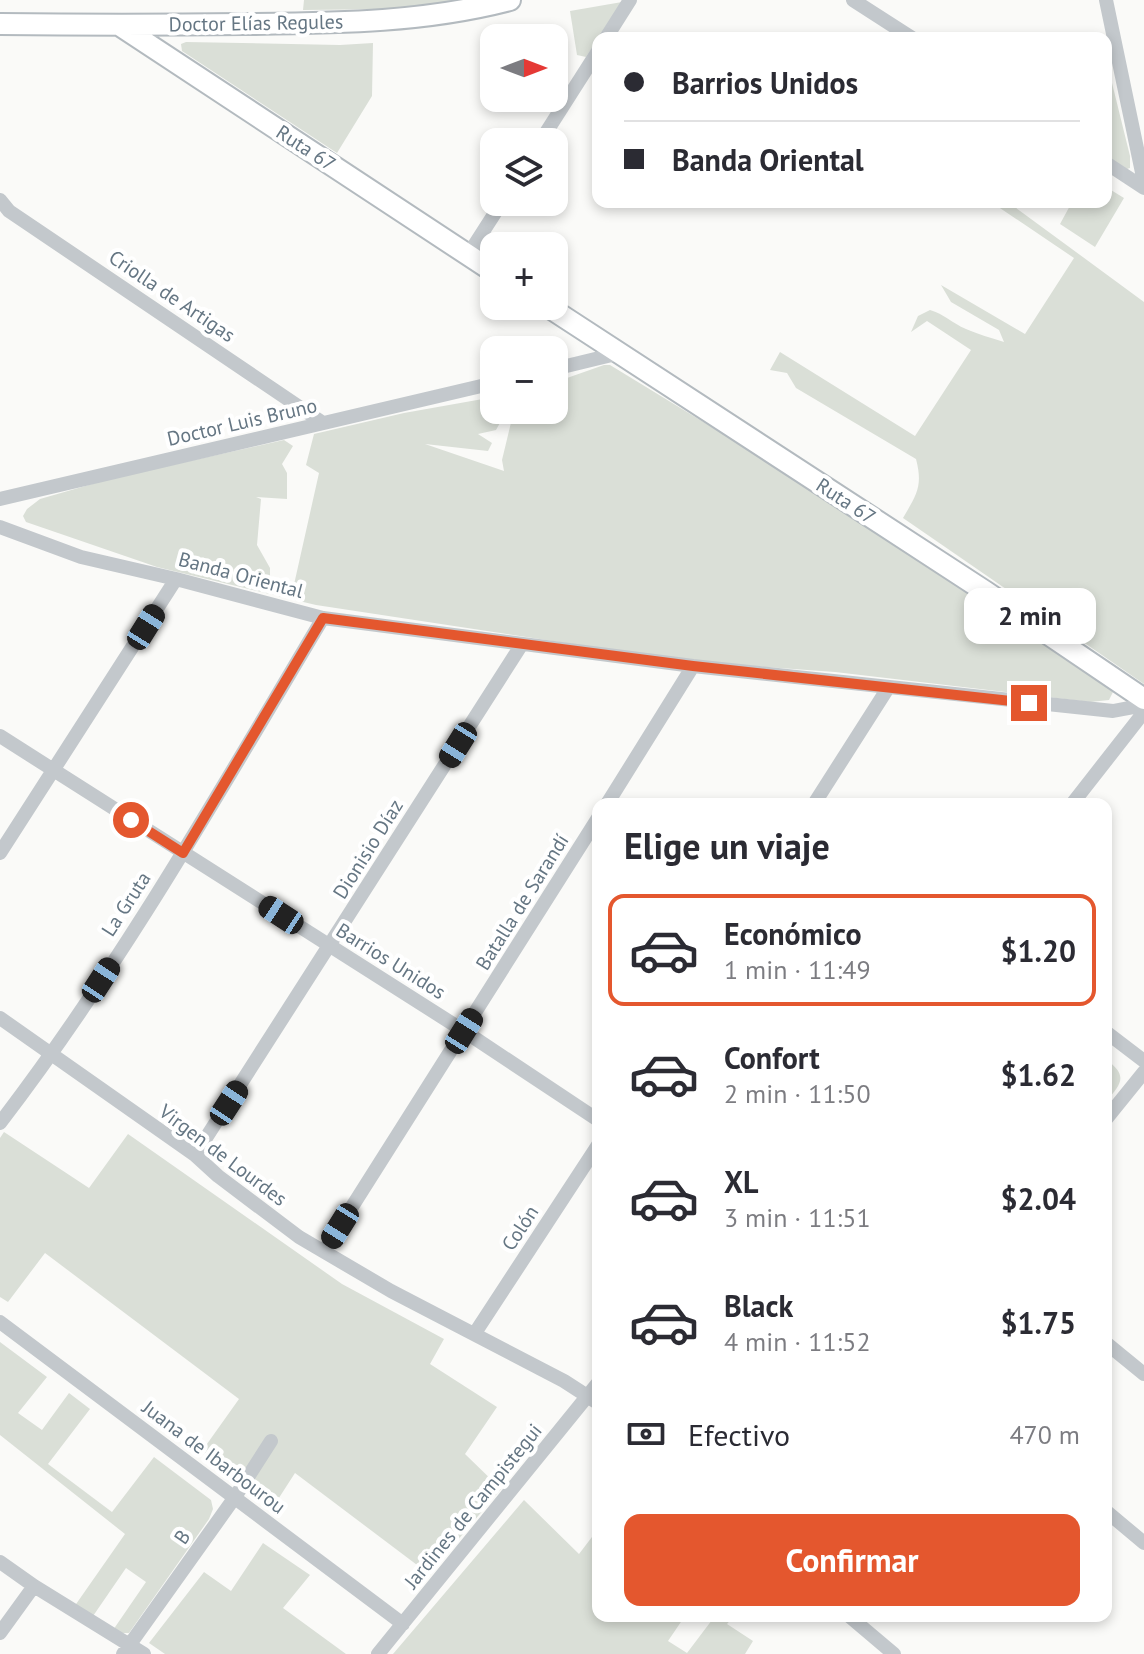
<!DOCTYPE html>
<html lang="es">
<head>
<meta charset="utf-8">
<style>
	:root { --surface:#fff; --page:#f2f2f3; --text:#2b2b33; --muted:#7c7c81; --line:#e1e1e2; --accent:#e4572e }
	body { margin:0; font-family:"PT Sans",sans-serif; background:var(--page); color:var(--text); height:100vh; display:flex; flex-direction:column; font-size:30px; white-space:nowrap }
	* { box-sizing:border-box; margin:0 }
	p { font-size:26px; color:var(--muted) }
	.icon { flex:none; width:44px; height:44px; fill:none; stroke:currentColor; stroke-width:2; stroke-linecap:round; stroke-linejoin:round }
	.map { position:relative; flex:1; overflow:hidden }
	.details { position:absolute; left:592px; top:798px; width:520px; height:824px; display:flex; flex-direction:column; background:var(--surface); border-radius:16px; box-shadow:0 4px 12px #0003 }
	.details>* { flex:none }
	.top-card { position:absolute; left:592px; top:32px; width:520px; height:176px; border-radius:16px; box-shadow:0 4px 12px #0003; display:grid; align-content:center; height:176px; padding:0 32px; background:var(--surface) }
	.needle { width:52px; rotate:90deg }
	.tools { position:absolute; left:480px; top:24px; display:grid; gap:16px }
	.tools a { display:grid; place-items:center; width:88px; height:88px; border-radius:16px; background:var(--surface); box-shadow:0 4px 12px #0003; font-size:40px }
	.end { position:absolute; width:36px; height:36px; margin:-18px; border:10px solid #e4572e; background:#fff; box-shadow:0 0 0 4px #fff }
	.from { border-radius:50% }
	.bubble { position:absolute; height:56px; border-radius:16px; background:var(--surface); box-shadow:0 4px 12px #0003; font-size:26px; font-weight:600; line-height:56px; text-align:center }
	.car { position:absolute; width:24px; height:48px; margin:-24px -12px; border-radius:10px; box-shadow:0 0 6px 2px #0007; background:linear-gradient(#222 24%,#8ab4d8 0 40%,#222 0 76%,#8ab4d8 0 86%,#222 0) }
	.top-card b { display:flex; align-items:center; gap:28px; height:76px; font-size:30px }
	.top-card b+b { border-top:2px solid var(--line) }
	.top-card i { width:20px; height:20px; background:var(--text) }
	ul { padding:0; list-style:none }
	li { display:flex; align-items:center; gap:24px; height:112px; margin:0 16px 12px; padding:0 16px; border:4px solid transparent; border-radius:16px }
	li div { flex:1 }
	li b { display:block; font-size:30px }
	li em { font-style:normal; font-weight:600 }
	li.current { border-color:var(--accent) }
	li>.icon { width:72px; height:72px; stroke-width:1.5 }
	h2 { padding:0 32px; font-size:36px; line-height:96px }
	.pay { display:flex; align-items:center; gap:20px; height:88px; padding:0 32px; font-size:30px }
	.pay p { margin-inline-start:auto }
	.primary-button { display:flex; gap:16px; margin-top:auto; padding:16px 32px }
	.primary-button a { flex:1; height:92px; border-radius:16px; background:var(--accent); color:#fff; font-size:32px; font-weight:600; line-height:92px; text-align:center }
	.map>svg:first-child { display:block }
	.green { fill:#dadfd7 }
	.lines { fill:none; stroke-linecap:round; stroke-linejoin:round }
	.secondary-casing { stroke:#b3babf; stroke-width:24 }
	.street { stroke:#c3c8cc; stroke-width:14 }
	.secondary { stroke:#fff; stroke-width:20 }
	.route { stroke:#e4572e; stroke-width:10 }
	.labels { text-anchor:middle; dominant-baseline:central; stroke-width:8; stroke-linejoin:round; paint-order:stroke }
	.street-label { font-size:20px; fill:#657683; stroke:#fff }
</style>
</head>
<body>
<div class="map">
<svg width="1144" height="1654" viewBox="0 0 1144 1654">
	<rect width="100%" height="100%" fill="#fafaf8"/>
	<path class="green" d="M304,0H468L399,9L303,10Z
		M622,2L586,57L577,55L570,11Z
		M186,42L340,45L373,43L372,96L337,153L182,51L181,44Z
		M1112,83L1130,156V168L1127,169L1106,156V84Z
		M1106,187L1124,198L1095,247L1060,224L1072,202H1106Z
		M991,202H1008L1144,302V684L903,518C917,494 923,486 916,459L796,388L787,373L770,370L780,352L915,436L971,350L927,321L911,332L918,316L930,310C944,314 952,323 966,329C977,334 992,338 1004,342L999,330L951,302L941,285L1025,334L1074,258Z
		M604,365H610L769,462L1099,680L1113,692L1109,700L1090,702L835,672L685,661L316,605L157,567L26,522L23,516L27,509L40,499L113,478L284,440L293,446L282,464L287,473V499L256,497L261,499L257,545L270,568V582L280,589H293L319,473L306,465L314,434L404,413L494,397V410H507L496,430L478,434L492,443L488,451L425,444L504,471L502,460L514,410H554V380L567,378Z
		M1106,1059C1129,1077 1121,1083 1106,1102Z
		M4,1132L89,1188L128,1134L342,1284L444,1339L430,1364L497,1407L465,1454L501,1489L429,1574L295,1473L275,1504L202,1451L239,1399L45,1253L8,1302L0,1297V1138Z
		M0,1342L47,1377L18,1413L42,1430L69,1393L90,1409L48,1464L112,1512L154,1457L211,1500L213,1509L209,1519L129,1633H111L146,1582L126,1568L91,1619L74,1607L125,1534L0,1435Z
		M524,1500L579,1554L595,1533L598,1535V1616H685L668,1641L687,1653L715,1616H734L727,1624L753,1641L745,1654H393Z
		M263,1543L310,1575L283,1608L346,1654H165L149,1643L204,1572L231,1591Z"/>
	<g class="lines">
		<defs>
			<path id="secondary" d="M0,24C81,25 163,25 244,24C334,23 422,23 510,0
				M119,25L494,272
				M547,306L986,592L1144,699"/>
		</defs>
		<use href="#secondary" class="secondary-casing"/>
		<path class="street" d="M853,0L912,38
			M1106,0L1144,182
			M606,38L630,0
			M540,142L598,51
			M1106,163L1144,188
			M0,200L9,211L323,423
			M468,255L502,202
			M554,369L620,353
			M0,499L494,383
			M0,527L81,557L176,579L323,618L693,666L1113,711L1144,705
			M0,736L464,1031L598,1120
			M607,804L693,666
			M814,804L888,688
			M1072,804L1144,712
			M0,853L176,579
			M0,1018L195,1155L218,1176L299,1237L391,1291L564,1381L598,1403
			M1106,1032L1144,1061
			M1106,1119L1144,1072
			M0,1123C122,964 221,789 323,618
			M195,1155L522,644
			M324,1251L598,818
			M0,1322L403,1624
			M475,1333L598,1145
			M1106,1343L1144,1374
			M1106,1511L1144,1543
			M0,1562L34,1586L144,1654
			M849,1616L894,1654
			M0,1633L34,1586
			M123,1654L235,1497L271,1441
			M378,1654L598,1383"/>
		<use href="#secondary" class="secondary"/>
	</g>
	<g class="lines">
		<path class="route" d="M131,820L183,853L323,618L693,666L1029,703"/>
	</g>
	<g class="labels">
		<g class="street-label">
			<text transform="translate(256 23) rotate(-1)">Doctor Elías Regules</text>
			<text transform="translate(306 148) rotate(33)">Ruta 67</text>
			<text transform="translate(172 296) rotate(34)">Criolla de Artigas</text>
			<text transform="translate(242 422) rotate(-13)">Doctor Luis Bruno</text>
			<text transform="translate(846 501) rotate(33)">Ruta 67</text>
			<text transform="translate(241 575) rotate(15)">Banda Oriental</text>
			<text transform="translate(368 849) rotate(-58)">Dionisio Díaz</text>
			<text transform="translate(522 902) rotate(-58)">Batalla de Sarandí</text>
			<text transform="translate(126 904) rotate(-57)">La Gruta</text>
			<text transform="translate(391 961) rotate(32)">Barrios Unidos</text>
			<text transform="translate(223 1155) rotate(37)">Virgen de Lourdes</text>
			<text transform="translate(520 1228) rotate(-57)">Colón</text>
			<text transform="translate(214 1457) rotate(37)">Juana de Ibarbourou</text>
			<text transform="translate(473 1506) rotate(-51)">Jardines de Campistegui</text>
			<text transform="translate(182 1537) rotate(-55)">B</text>
		</g>
	</g>
</svg>
<div class="tools">
<a><svg class="needle" viewBox="-14 -14 28 28"><path d="M0-13l5 13h-10z" fill="#e53935"/><path d="M0 13l5-13h-10z" fill="#7c7c81"/></svg></a>
<a><svg class="icon" aria-label="layers" viewBox="0 0 24 24"><path d="M12 4l9 5-9 5-9-5zM3 14l9 5 9-5"/></svg></a>
<a>+</a>
<a>−</a>
</div>
<i class="end from" style="left:131px;top:820px"></i>
<i class="end" style="left:1029px;top:703px"></i>
<div class="bubble" style="left:964px;top:588px;width:132px">2 min</div>
<i class="car" style="left:146px;top:627px;rotate:32deg"></i>
<i class="car" style="left:458px;top:745px;rotate:212deg"></i>
<i class="car" style="left:281px;top:915px;rotate:303deg"></i>
<i class="car" style="left:101px;top:980px;rotate:33deg"></i>
<i class="car" style="left:464px;top:1031px;rotate:32deg"></i>
<i class="car" style="left:229px;top:1103px;rotate:33deg"></i>
<i class="car" style="left:340px;top:1226px;rotate:212deg"></i>
<div class="top-card">
<b><i class="from"></i>Barrios Unidos</b>
<b><i></i>Banda Oriental</b>
</div>
<section class="details">
<h2>Elige un viaje</h2>
<ul>
<li class="current"><svg class="icon" aria-label="car" viewBox="0 0 24 24"><path d="M5 17H2v-5l4-1 3-4h7l3 4 3 1v5h-3M9 17h6M6 11h13"/><circle cx="7" cy="17" r="2"/><circle cx="17" cy="17" r="2"/></svg><div><b>Económico</b><p>1 min · 11:49</p></div><em>$1.20</em></li>
<li><svg class="icon" aria-label="car" viewBox="0 0 24 24"><path d="M5 17H2v-5l4-1 3-4h7l3 4 3 1v5h-3M9 17h6M6 11h13"/><circle cx="7" cy="17" r="2"/><circle cx="17" cy="17" r="2"/></svg><div><b>Confort</b><p>2 min · 11:50</p></div><em>$1.62</em></li>
<li><svg class="icon" aria-label="car" viewBox="0 0 24 24"><path d="M5 17H2v-5l4-1 3-4h7l3 4 3 1v5h-3M9 17h6M6 11h13"/><circle cx="7" cy="17" r="2"/><circle cx="17" cy="17" r="2"/></svg><div><b>XL</b><p>3 min · 11:51</p></div><em>$2.04</em></li>
<li><svg class="icon" aria-label="car" viewBox="0 0 24 24"><path d="M5 17H2v-5l4-1 3-4h7l3 4 3 1v5h-3M9 17h6M6 11h13"/><circle cx="7" cy="17" r="2"/><circle cx="17" cy="17" r="2"/></svg><div><b>Black</b><p>4 min · 11:52</p></div><em>$1.75</em></li>
</ul>
<div class="pay"><svg class="icon" aria-label="cash" viewBox="0 0 24 24"><path d="M3 7h18v10H3z"/><circle cx="12" cy="12" r="2"/></svg>Efectivo<p>470 m</p></div>
<div class="primary-button"><a>Confirmar</a></div>
</section>
</div>
</body>
</html>
